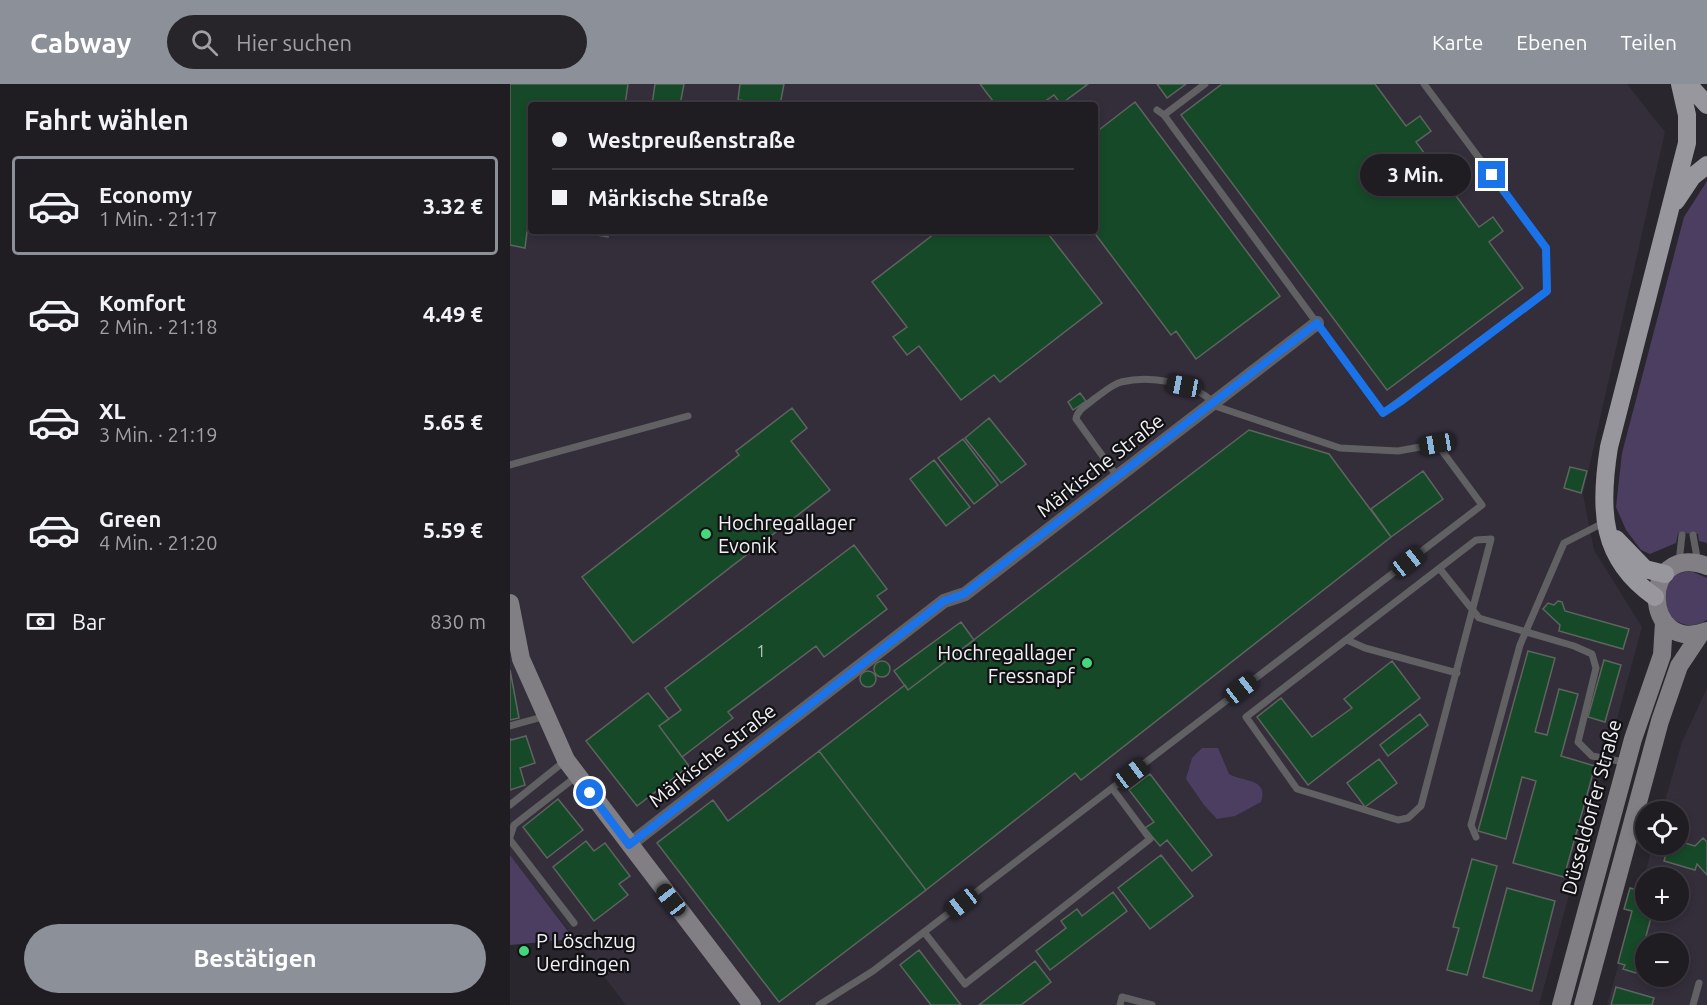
<!DOCTYPE html>
<html lang="de">
<head>
<meta charset="utf-8">
<style>
	:root { --surface:#1f1c22; --page:#27252a; --text:#f1f3f6; --muted:#a1a1a5; --line:#3c3a40; --accent:#8c9099 }
	body { margin:0; font-family:Ubuntu,sans-serif; background:var(--page); color:var(--text); height:100vh; display:flex; flex-direction:column; font-size:22px; white-space:nowrap }
	* { box-sizing:border-box; margin:0 }
	p { font-size:20px; color:var(--muted) }
	.icon { flex:none; width:33px; height:33px; fill:none; stroke:currentColor; stroke-width:2; stroke-linecap:round; stroke-linejoin:round }
	.map { position:relative; flex:1; overflow:hidden }
	.side { display:flex; flex-direction:column; background:var(--surface); width:510px }
	.side>* { flex:none }
	.guide { position:absolute; left:18px; top:18px; width:570px; height:132px; border-radius:6px; box-shadow:0 3px 9px #0003,0 0 0 2px var(--line); display:grid; align-content:center; height:132px; padding:0 24px; background:var(--surface) }
	.fabs { position:absolute; left:1125px; top:717px; display:grid; gap:12px }
	.fabs a { display:grid; place-items:center; width:54px; height:54px; border-radius:50%; background:var(--surface); box-shadow:0 3px 9px #0003,0 0 0 2px var(--line); font-size:30px }
	.end { position:absolute; width:27px; height:27px; margin:-14px; border:8px solid #1a73e8; background:#fff; box-shadow:0 0 0 3px #fff }
	.from { border-radius:50% }
	.bubble { position:absolute; height:42px; border-radius:21px; background:var(--surface); box-shadow:0 3px 9px #0003,0 0 0 2px var(--line); font-size:20px; font-weight:700; line-height:42px; text-align:center }
	.car { position:absolute; width:18px; height:36px; margin:-18px -9px; border-radius:8px; box-shadow:0 0 4px 2px #0007; background:linear-gradient(#222 24%,#8ab4d8 0 40%,#222 0 76%,#8ab4d8 0 86%,#222 0) }
	.guide b { display:flex; align-items:center; gap:21px; height:57px; font-size:22px }
	.guide b+b { border-top:2px solid var(--line) }
	.guide i { width:15px; height:15px; background:var(--text) }
	ul { padding:0; list-style:none }
	li { display:flex; align-items:center; gap:18px; height:99px; margin:0 12px 9px; padding:0 12px; border:3px solid transparent; border-radius:6px }
	li div { flex:1 }
	li b { display:block; font-size:22px }
	li em { font-style:normal; font-weight:700 }
	li.selected { border-color:var(--accent) }
	li>.icon { width:54px; height:54px; stroke-width:1.5 }
	h2 { padding:0 24px; font-size:27px; line-height:72px }
	.pay { display:flex; align-items:center; gap:15px; height:66px; padding:0 24px; font-size:22px }
	.pay p { margin-inline-start:auto }
	.primary-button { display:flex; gap:12px; margin-top:auto; padding:12px 24px }
	.primary-button a { flex:1; height:69px; border-radius:36px; background:var(--accent); color:#fff; font-size:24px; font-weight:700; line-height:69px; text-align:center }
	header { display:flex; align-items:center; gap:36px; box-sizing:border-box; height:84px; padding:0 30px; background:var(--accent); color:#fff }
	header strong { font-size:28px }
	nav { display:flex; gap:33px; margin-inline-start:auto; font-size:21px }
	.search { width:420px; height:54px; background:var(--page); display:flex; align-items:center; gap:15px; box-sizing:border-box; padding:0 21px; border-radius:33px; color:var(--muted); font-size:22px }
	main { display:flex; flex:1; min-height:0 }
	.map>svg:first-child { display:block }
	.built { fill:#332e3a; fill-rule:evenodd }
	.green { fill:#4c3e61 }
	.building { fill:#164928; stroke:#5e645f; stroke-width:1.5 }
	.lines { fill:none; stroke-linecap:round; stroke-linejoin:round }
	.lane { stroke:#616063; stroke-width:7 }
	.street { stroke:#616063; stroke-width:14 }
	.secondary { stroke:#817f84; stroke-width:18 }
	.primary { stroke:#99979e; stroke-width:18 }
	.route { stroke:#1a73e8; stroke-width:8 }
	.poi-dot { fill:#44d77b; stroke:#111013; stroke-width:2 }
	.labels { text-anchor:middle; dominant-baseline:central; stroke-width:4.5; stroke-linejoin:round; paint-order:stroke }
	.number-label { font-size:16px; fill:#bac6c1 }
	.street-label { font-size:20px; fill:#f1f0f4; stroke:#111013 }
	.poi-label { font-size:20px; fill:#f1f0f4; stroke:#111013; text-anchor:start }
</style>
</head>
<body>
<header>
<strong>Cabway</strong>
<div class="search"><svg class="icon" aria-label="search" viewBox="0 0 24 24"><circle cx="10" cy="10" r="6"/><path d="M15 15l6 6"/></svg>Hier suchen</div>
<nav><a>Karte</a><a>Ebenen</a><a>Teilen</a></nav>
</header>
<main>
<section class="side">
<h2>Fahrt wählen</h2>
<ul>
<li class="selected"><svg class="icon" aria-label="car" viewBox="0 0 24 24"><path d="M5 17H2v-5l4-1 3-4h7l3 4 3 1v5h-3M9 17h6M6 11h13"/><circle cx="7" cy="17" r="2"/><circle cx="17" cy="17" r="2"/></svg><div><b>Economy</b><p>1 Min. · 21:17</p></div><em>3.32 €</em></li>
<li><svg class="icon" aria-label="car" viewBox="0 0 24 24"><path d="M5 17H2v-5l4-1 3-4h7l3 4 3 1v5h-3M9 17h6M6 11h13"/><circle cx="7" cy="17" r="2"/><circle cx="17" cy="17" r="2"/></svg><div><b>Komfort</b><p>2 Min. · 21:18</p></div><em>4.49 €</em></li>
<li><svg class="icon" aria-label="car" viewBox="0 0 24 24"><path d="M5 17H2v-5l4-1 3-4h7l3 4 3 1v5h-3M9 17h6M6 11h13"/><circle cx="7" cy="17" r="2"/><circle cx="17" cy="17" r="2"/></svg><div><b>XL</b><p>3 Min. · 21:19</p></div><em>5.65 €</em></li>
<li><svg class="icon" aria-label="car" viewBox="0 0 24 24"><path d="M5 17H2v-5l4-1 3-4h7l3 4 3 1v5h-3M9 17h6M6 11h13"/><circle cx="7" cy="17" r="2"/><circle cx="17" cy="17" r="2"/></svg><div><b>Green</b><p>4 Min. · 21:20</p></div><em>5.59 €</em></li>
</ul>
<div class="pay"><svg class="icon" aria-label="cash" viewBox="0 0 24 24"><path d="M3 7h18v10H3z"/><circle cx="12" cy="12" r="2"/></svg>Bar<p>830 m</p></div>
<div class="primary-button"><a>Bestätigen</a></div>
</section>
<div class="map">
<svg width="1197" height="921" viewBox="0 0 1197 921">
	<rect width="100%" height="100%" fill="#29262d"/>
	<path class="built" d="M0,0H1117L1155,48L1073,410L1084,466L1132,543L1029,921H116L0,771ZM21,21H585V147H21Z
		M1197,604V921H1097L1143,761L1168,760V728L1152,727L1172,658ZM1136,794H1168V826H1136ZM1136,860H1168V892H1136Z"/>
	<path class="green" d="M1197,97V459L1189,457L1188,450L1168,449L1166,459L1140,470L1131,466L1116,446L1106,423L1112,369L1174,133Z
		M1174,488H1183L1197,494V536C1182,545 1171,541 1158,532L1153,506L1165,491Z
		M692,664H708L719,690C733,698 759,694 751,718L725,732L707,735L694,721L676,695L682,674Z
		M0,771L64,855L0,861Z"/>
	<path class="building" d="M0,0H118L115,21H21V140H18L15,164L0,161Z
		M145,0H174L170,21H142Z
		M230,0H274L270,21L228,16Z
		M470,0H578L551,20L544,11L537,16L540,21H486Z
		M647,0H676L657,14Z
		M712,0H865L896,42L910,32L921,47L906,58L969,143L983,133L993,147L979,158L1013,204L877,306L671,31Z
		M625,18L770,212L686,275L666,247L661,251L583,147L585,49Z
		M62,147H99L98,153Z
		M428,147H536L592,219L490,298L484,291L451,316L409,262L397,271L383,253L397,243L362,198Z
		M570,309L576,317L563,326L558,318Z
		M282,324L297,344L281,357L320,406L123,559L72,493L229,371L226,367Z
		M479,334L516,380L491,399L455,354Z
		M739,346L819,370L881,453L571,696L565,689L416,806L309,667L395,601L398,606Z
		M453,355L488,401L464,420L428,374Z
		M424,376L460,423L436,442L400,395Z
		M1060,383L1077,387L1071,409L1054,404Z
		M913,387L933,415L881,453L861,425Z
		M344,461L377,505L367,512L377,525L314,573L306,562L218,628L223,634L172,673L149,642L171,626L155,604Z
		M1048,517L1052,518L1055,527L1119,545L1113,565L1049,547L1050,541L1033,525L1038,519L1044,521Z
		M451,538L464,556L398,606L384,587Z
		M1018,567L1045,574L1025,648L1037,651L1049,605L1068,610L1051,672L1085,682L1054,793L1003,779L1026,697L1012,693L996,755L968,747Z
		M1094,576L1111,581L1095,638L1078,633Z
		M882,577L910,614L798,701L747,633L771,614L802,653L842,624L834,615Z
		M364 585a8 8 0 1 1 16 0a8 8 0 1 1-16 0Z
		M0,586L9,634L0,636Z
		M350 595a8 8 0 1 1 16 0a8 8 0 1 1-16 0Z
		M138,609L159,635L149,642L179,682L127,722L76,657Z
		M910,630L918,641L878,672L870,661Z
		M16,652L25,679L10,684L15,701L0,706V654L1,656Z
		M309,667L416,806L269,918L147,759L203,716L218,737Z
		M869,675L887,699L855,723L837,699Z
		M640,690L702,771L682,787L657,756L650,762L635,744L644,738L619,706Z
		M48,715L73,746L37,774L13,743Z
		M1193,754L1197,758V791L1187,780L1185,786L1154,777L1159,760H1168V757L1185,762Z
		M76,757L84,767L95,759L120,792L109,800L118,811L84,837L43,783Z
		M651,771L683,812L640,845L608,804Z
		M962,775L987,782L957,891L937,886L949,844L943,843Z
		M997,804L1045,817L1022,907L973,893Z
		M1120,804L1136,808L1133,828L1142,830L1126,889L1113,885L1115,881L1108,879L1122,827L1114,825Z
		M603,808L617,827L540,886L526,867L556,844L551,837L567,825L572,832Z
		M409,866L451,921H421L390,881Z
		M525,877L541,898L511,921H469Z
		M1106,903L1144,914L1142,921H1101Z"/>
	<g class="lines">
		<path class="lane" d="M647,26L654,31L873,329L1037,207L1036,164L914,0
			M654,31L695,0
			M0,381L178,332
			M607,392L566,335C567,326 577,321 584,315C593,309 601,301 611,298C640,291 682,298 703,318
			M1183,451L1188,479
			M981,455L911,722L898,734L888,736L787,705L736,633L966,456Z
			M1169,478L1172,451
			M930,485L969,534L1064,562L1082,570L1086,584L1068,658L1082,672L1114,678
			M837,556L855,564L947,589
			M0,642L36,632
			M0,721L56,676
			M0,753L4,741L67,692
			M966,753L961,741L1010,561L1054,459L1095,438
			M0,756L64,839
			M414,848L455,900L640,755L602,704
			M309,921L363,887L972,421L927,360L888,367L830,364L702,321
			M610,921L612,913L642,921
			M1183,921L1189,899"/>
		<path class="street" d="M119,761L434,517L455,510L807,239"/>
		<path class="secondary" d="M0,519L11,575L56,676L242,921
			M1197,547C1132,572 1128,457 1197,482
			M1051,921L1123,655L1152,571L1154,538
			M1073,921L1150,637L1169,582L1191,549"/>
		<path class="primary" d="M1178,0L1197,21
			M1166,117L1182,93L1197,81
			M1106,455L1135,485L1155,490
			M1145,513C1090,475 1089,425 1099,363L1177,59V31L1170,0"/>
	</g>
	<g class="lines">
		<path class="route" d="M80,709L119,761L434,517L454,510L807,239L873,329L890,318L1037,207L1036,164L982,91"/>
	</g>
	<g class="poi-dot">
		<circle cx="196" cy="450" r="6"/>
		<circle cx="577" cy="579" r="6"/>
		<circle cx="14" cy="867" r="6"/>
	</g>
	<g class="labels">
		<g class="number-label">
			<text x="251" y="567">1</text>
		</g>
		<g class="street-label">
			<text transform="translate(590 381) rotate(-38)">Märkische Straße</text>
			<text transform="translate(202 671) rotate(-38)">Märkische Straße</text>
			<text transform="translate(1081 723) rotate(-75)">Düsseldorfer Straße</text>
		</g>
		<g class="poi-label">
			<text x="208" y="438">Hochregallager<tspan x="208" dy="23">Evonik</tspan></text>
			<text x="565" y="568" text-anchor="end">Hochregallager<tspan x="565" dy="23">Fressnapf</tspan></text>
			<text x="26" y="856">P Löschzug<tspan x="26" dy="23">Uerdingen</tspan></text>
		</g>
	</g>
</svg>
<div class="fabs">
<a><svg class="icon" aria-label="locate" viewBox="0 0 24 24"><circle cx="12" cy="12" r="6"/><path d="M12 2v4M12 18v4M2 12h4M18 12h4"/></svg></a>
<a>+</a>
<a>−</a>
</div>
<i class="end from" style="left:80px;top:709px"></i>
<i class="end" style="left:982px;top:91px"></i>
<div class="bubble" style="left:850px;top:70px;width:111px">3 Min.</div>
<i class="car" style="left:674px;top:302px;rotate:281deg"></i>
<i class="car" style="left:927px;top:360px;rotate:260deg"></i>
<i class="car" style="left:898px;top:478px;rotate:52deg"></i>
<i class="car" style="left:731px;top:605px;rotate:52deg"></i>
<i class="car" style="left:621px;top:690px;rotate:53deg"></i>
<i class="car" style="left:161px;top:816px;rotate:322deg"></i>
<i class="car" style="left:452px;top:819px;rotate:232deg"></i>
<div class="guide">
<b><i class="from"></i>Westpreußenstraße</b>
<b><i></i>Märkische Straße</b>
</div>
</div>
</main>
</body>
</html>
